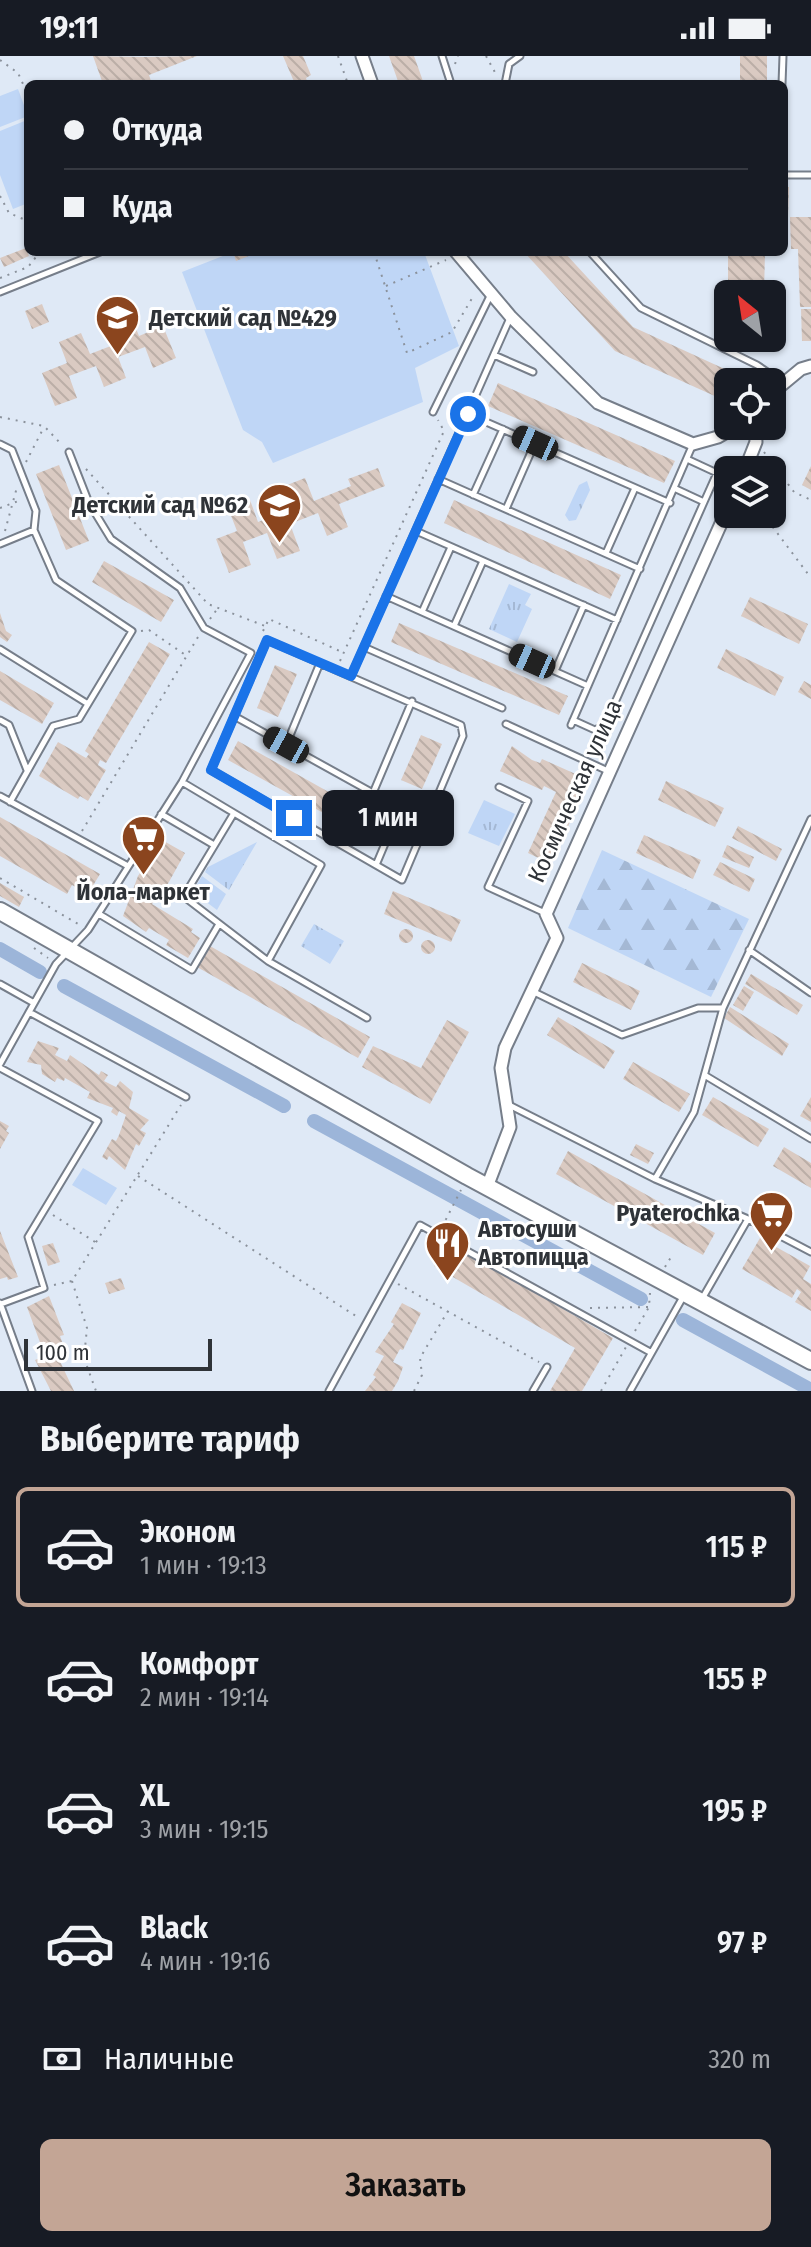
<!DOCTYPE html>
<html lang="ru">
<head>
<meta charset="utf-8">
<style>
	:root { --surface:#171b24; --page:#20242c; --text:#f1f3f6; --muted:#9ea1a6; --line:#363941; --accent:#c3a595 }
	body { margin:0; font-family:"Fira Sans Condensed",sans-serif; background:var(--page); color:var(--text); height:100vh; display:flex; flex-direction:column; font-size:30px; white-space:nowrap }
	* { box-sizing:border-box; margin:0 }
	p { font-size:26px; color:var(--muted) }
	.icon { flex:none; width:44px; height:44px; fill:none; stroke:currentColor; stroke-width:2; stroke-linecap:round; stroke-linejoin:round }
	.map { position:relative; height:1335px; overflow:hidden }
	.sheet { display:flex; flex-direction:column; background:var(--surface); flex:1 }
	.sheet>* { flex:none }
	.top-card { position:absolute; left:24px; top:24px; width:764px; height:176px; border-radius:12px; box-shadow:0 2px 6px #0004; display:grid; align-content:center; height:176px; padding:0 40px; background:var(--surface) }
	.needle { width:52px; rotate:330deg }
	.fabs { position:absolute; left:714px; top:224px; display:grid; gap:16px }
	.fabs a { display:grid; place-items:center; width:72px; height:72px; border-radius:12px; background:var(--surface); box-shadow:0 2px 6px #0004; font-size:40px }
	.scale { position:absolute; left:24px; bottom:20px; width:188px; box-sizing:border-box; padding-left:8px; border:4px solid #2f3338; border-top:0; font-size:22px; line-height:28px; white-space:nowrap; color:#2f3338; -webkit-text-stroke:6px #fff; paint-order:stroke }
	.end { position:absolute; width:36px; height:36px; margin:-18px; border:10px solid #1a73e8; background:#fff; box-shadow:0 0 0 4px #fff }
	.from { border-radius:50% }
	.bubble { position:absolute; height:56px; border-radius:12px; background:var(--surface); box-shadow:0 2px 6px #0004; font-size:26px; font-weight:600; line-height:56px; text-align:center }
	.car { position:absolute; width:24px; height:48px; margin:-24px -12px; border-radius:10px; box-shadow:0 0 6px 2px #0007; background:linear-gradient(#222 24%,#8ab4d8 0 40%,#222 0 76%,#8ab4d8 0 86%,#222 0) }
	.top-card b { display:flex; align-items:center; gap:28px; height:76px; font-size:30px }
	.top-card b+b { border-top:2px solid var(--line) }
	.top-card i { width:20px; height:20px; background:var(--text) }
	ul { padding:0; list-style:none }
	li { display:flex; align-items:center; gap:24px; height:120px; margin:0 16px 12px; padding:0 24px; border:4px solid transparent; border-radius:12px }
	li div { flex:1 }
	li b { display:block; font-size:30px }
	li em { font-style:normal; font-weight:600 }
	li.selected { border-color:var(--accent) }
	li>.icon { width:72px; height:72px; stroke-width:1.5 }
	h2 { padding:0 40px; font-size:36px; line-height:96px }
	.pay { display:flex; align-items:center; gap:20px; height:88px; padding:0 40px; font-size:30px }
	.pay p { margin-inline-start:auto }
	.button { display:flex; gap:16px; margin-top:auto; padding:16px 40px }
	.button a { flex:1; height:92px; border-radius:12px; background:var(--accent); color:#111; font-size:32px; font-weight:600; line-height:92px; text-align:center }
	.status { display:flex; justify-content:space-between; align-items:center; height:56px; padding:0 40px; background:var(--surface); direction:ltr }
	.status svg { height:22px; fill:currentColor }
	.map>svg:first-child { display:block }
	.forest { fill:url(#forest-firs) }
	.park { fill:url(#park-tufts) }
	.pitch { fill:#bfd6f6 }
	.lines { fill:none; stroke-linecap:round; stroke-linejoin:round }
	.canal { stroke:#9cb5d9; stroke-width:14 }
	.building { fill:url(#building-back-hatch) }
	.lane-casing { stroke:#767e8a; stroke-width:9 }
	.street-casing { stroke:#767e8a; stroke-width:15 }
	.secondary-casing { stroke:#767e8a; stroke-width:20 }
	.path { stroke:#8b929c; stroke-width:2; stroke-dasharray:2 6; stroke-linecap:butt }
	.lane { stroke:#fff; stroke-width:5 }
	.street { stroke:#fff; stroke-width:11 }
	.secondary { stroke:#fff; stroke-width:16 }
	.route { stroke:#1a73e8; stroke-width:10 }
	.labels { text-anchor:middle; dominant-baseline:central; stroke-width:6; stroke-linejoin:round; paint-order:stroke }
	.poi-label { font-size:24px; font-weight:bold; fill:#2f3338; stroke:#fff; text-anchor:start }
	.street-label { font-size:24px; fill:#2f3338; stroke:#fff }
</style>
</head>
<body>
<div class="status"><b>19:11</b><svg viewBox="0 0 49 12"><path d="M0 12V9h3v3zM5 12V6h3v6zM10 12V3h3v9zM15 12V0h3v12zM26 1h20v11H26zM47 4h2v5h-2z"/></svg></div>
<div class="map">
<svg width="811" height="1335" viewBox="0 0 811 1335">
	<defs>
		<pattern id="forest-firs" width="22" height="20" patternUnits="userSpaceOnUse" patternTransform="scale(2)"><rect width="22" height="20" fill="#bfd6f6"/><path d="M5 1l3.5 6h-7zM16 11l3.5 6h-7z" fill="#a4b8d4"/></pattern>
		<pattern id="park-tufts" width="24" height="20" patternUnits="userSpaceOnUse" patternTransform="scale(2)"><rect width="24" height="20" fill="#bfd6f6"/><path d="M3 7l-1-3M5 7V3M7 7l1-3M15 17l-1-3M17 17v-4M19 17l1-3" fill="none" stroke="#a4b8d4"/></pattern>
		<pattern id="building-back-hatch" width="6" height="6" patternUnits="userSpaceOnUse" patternTransform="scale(2)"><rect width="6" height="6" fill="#dacac2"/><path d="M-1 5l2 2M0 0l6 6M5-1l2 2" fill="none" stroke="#bbaea7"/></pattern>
	</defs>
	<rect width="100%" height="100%" fill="#dfe9f6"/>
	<path class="forest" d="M602,794L749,863L711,941L568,872Z"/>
	<path class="park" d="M587,425L590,434L576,464L569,465L565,459L579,429Z
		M509,528L531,538L525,549L532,553L517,586L489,573Z
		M484,744L515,758L499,790L468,777Z
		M257,786L229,834L205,816L208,811Z
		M202,820L226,838L217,854L197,839L196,830Z
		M314,868L344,885L330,908L301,890Z"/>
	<path class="pitch" d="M18,33L28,60L0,71V40Z
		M27,64L28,147L13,153L0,119V75Z
		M233,196H424L459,290L415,312L423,346L273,407L262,386L243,374L182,216Z
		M83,1112L117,1132L106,1149L72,1129Z"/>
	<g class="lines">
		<path class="canal" d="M0,893L40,916
			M64,930L284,1050
			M314,1065L641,1243
			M683,1264L811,1334"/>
	</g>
	<path class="building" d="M93,0L143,1L197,0L149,19L152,28H133L131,24L103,28Z
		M283,0H303L311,19L306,22L308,28H295Z
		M389,0H414L424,28H399Z
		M740,0H767V28H740Z
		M784,131H789L788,162H784Z
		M790,161H811V251H800L798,193H791Z
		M26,192L29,200L4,211L0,202Z
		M233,196H259L236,205Z
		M524,196H564L633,271L753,326H728V346L615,295Z
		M728,196H765L764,238H728Z
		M42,248L49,266L32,273L25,255Z
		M801,253H811V285H802Z
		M130,258L139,280L163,270L176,302L153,312L145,291L118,301L126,322L104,331L96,310L69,320L77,342L55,350L42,317L67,307L59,286L81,277L90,298L116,288L108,267Z
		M498,327L675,405L664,427L488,350Z
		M59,409L89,485L66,494L36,418Z
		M811,410V434L802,429Z
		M378,412L385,430L339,448L348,471L327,480L318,457L290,468L300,495L277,503L267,477L243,486L251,509L229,517L216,483L237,475L228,452L250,444L258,466L291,453L282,431L305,422L314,445L351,430L348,423Z
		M454,444L621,519L610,543L444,467Z
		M104,505L174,544L161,566L92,526Z
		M750,541L808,568L799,588L741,560Z
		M0,557L6,575L12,579L7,586L0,581Z
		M399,567L568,640L559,659L391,586Z
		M149,586L170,598L106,707L100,704L98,709L106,714L88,745L80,740L78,743L39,720L58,686L86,702L89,698L85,695Z
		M726,593L784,621L775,640L717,612Z
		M275,609L297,618L278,661L257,652Z
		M0,615L54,647L42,668L0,644Z
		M804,625L811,629V643L798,636Z
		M421,679L442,688L422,733L401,724Z
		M238,685L382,766L372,784L228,704Z
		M512,690L532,704L540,707L542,703L589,724L551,808L528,797L556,736L544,730L542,734L500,715Z
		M666,725L724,752L715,771L658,744Z
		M0,761L100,818L88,838L72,829L67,838L0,800Z
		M738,770L782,793L776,805L732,782Z
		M644,779L701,804L693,823L636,797Z
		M162,784L185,797L160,842L157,840L152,848L193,873L191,876L200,882L188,902L166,889L169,884L149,872L146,876L123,860L138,820Z
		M727,789L754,801L749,812L722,801Z
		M720,806L755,823L749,836L713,819Z
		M0,827L24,841L19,851L0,840Z
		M393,835L461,864L451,886L384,858Z
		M399 880a7 7 0 1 1 14 0a7 7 0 1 1-14 0Z
		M421 891a7 7 0 1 1 14 0a7 7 0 1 1-14 0Z
		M210,890L370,981L358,1002L197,911Z
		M582,907L640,935L631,954L573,926Z
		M751,918L803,949L797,959L745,928Z
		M744,930L754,936L743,955L733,949Z
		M730,951L789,988L782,1000L724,962Z
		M558,961L615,995L604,1013L547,979Z
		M447,964L469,976L430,1048L362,1011L373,990L421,1012Z
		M38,985L59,992L55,999L67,1005L70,999L99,1019L101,1015L108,1019L104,1025L116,1031L120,1025L133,1036L129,1052L149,1064L140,1074L146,1077L139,1090L136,1088L125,1114L109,1100L107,1104L102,1101L112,1083L116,1085L119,1079L126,1059L119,1055L117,1060L111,1056L113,1052L87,1042L90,1036L65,1022L64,1025L57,1022L55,1026L42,1018L41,1009L27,1006Z
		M633,1006L690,1038L679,1056L623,1023Z
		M713,1041L769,1073L758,1091L702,1059Z
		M811,1041V1066L800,1060Z
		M0,1065L9,1070L6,1075L9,1077L0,1093Z
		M636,1088L654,1097L648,1108L630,1099Z
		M784,1091L811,1107V1132L773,1110Z
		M568,1095L715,1177L703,1199L556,1118Z
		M0,1175L18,1221L8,1224L7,1221L0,1223Z
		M760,1182L810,1210L803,1223L811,1228V1255L795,1246L801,1236L797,1233L792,1242L742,1213Z
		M448,1186L613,1282L582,1335H550L575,1292L434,1210Z
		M53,1187L60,1206L48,1210L42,1190Z
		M121,1222L125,1233L109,1238L105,1227Z
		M49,1240L64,1279L60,1280L65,1294L56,1297L74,1335H51L35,1304L45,1300L27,1251Z
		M402,1247L421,1257L403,1294L400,1293L393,1306L403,1311L398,1325L392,1335H365L376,1321L373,1319L384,1300L375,1296L394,1268L391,1266Z"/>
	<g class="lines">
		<defs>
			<path id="lane" d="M442,0L451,28
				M505,28L509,8L520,0
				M782,28L783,0
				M784,119H811
				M590,196L641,252L757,309L782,326
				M0,236L100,196
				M494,299L533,316
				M433,356L491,238
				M468,358L670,447
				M0,388L12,394L36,455L34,474
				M438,423L640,513
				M676,433L704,446
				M473,439L503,373
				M506,453L535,387
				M416,475L617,564
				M0,488L34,474L56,524L132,575L79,663L53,670L10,746
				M606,497L635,432
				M386,540L588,630
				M422,556L451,491
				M454,570L483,505
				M267,584L461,669L463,680L402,824L211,714Z
				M364,591L502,652
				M0,593L88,648
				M555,615L584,549
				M351,620L510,262
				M234,660L427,767
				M0,664L9,669L27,714
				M573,664L595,674L605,669L704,446L717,417L689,404
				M506,668L610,716
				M571,669L693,388
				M286,689L320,607
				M182,726L321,809L268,905
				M499,731L528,745L488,831L545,857
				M373,737L412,645
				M0,740L128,810
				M234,757L187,835V843L268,905L367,962
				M161,758L214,789
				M376,809L400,752
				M99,858L192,914L219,868
				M749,894L811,937
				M0,928L34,947
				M532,935L622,979L698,952H723
				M29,956L186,1041
				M0,1008L56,908L88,874L182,726L251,597L204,572L180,532L111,483L89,447L69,396
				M0,1012L98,1065L28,1181L44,1232L1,1248
				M706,1020L811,1083
				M509,1049L655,1123L748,1163
				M655,1123L694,1056L723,952L811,763
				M702,1243L748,1163L811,1196
				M0,1247L32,1335
				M329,1335L420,1169L650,1296
				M533,1335L547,1311
				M630,1335L683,1241"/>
			<path id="street" d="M362,0L372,28
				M456,196L511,261L598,347L693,388L718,381L737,370
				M772,337L801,313L811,310
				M745,414L756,386L755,370
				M487,1131L510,1071L501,1012L505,992L557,882L546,858L728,452"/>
			<path id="secondary" d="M0,855L467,1120L811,1305"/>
		</defs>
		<use href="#lane" class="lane-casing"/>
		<use href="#street" class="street-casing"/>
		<use href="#secondary" class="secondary-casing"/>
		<path class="path" d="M338,0L348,28
			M486,0L497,20
			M0,4L18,17L28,39
			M455,8L458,0
			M0,140L9,157L28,165
			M374,196L407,297L452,276L474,239
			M0,222L28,211L36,201L47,196
			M386,230L446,204
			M0,361L44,370L62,389
			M764,396L794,436L811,444
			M26,406L43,373
			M86,413L208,548L265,570
			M0,452L21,444
			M763,458L811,522
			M5,475L17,431
			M210,563L218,552
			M141,575L149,574L184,598
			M263,575L269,563L342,596
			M340,605L444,375L438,364
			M82,775L198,581
			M0,822L78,868
			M34,892L48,902
			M138,1120L359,1262
			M53,1159L95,1186
			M442,1171L461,1134
			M665,1211L671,1201
			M72,1225L87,1272L84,1302L96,1335
			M398,1228L539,1306
			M54,1229L72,1225L181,1049
			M590,1252L648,1251
			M635,1275L649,1251L650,1237
			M414,1335L422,1319L420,1302L448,1255
			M601,1335L626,1291"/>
		<use href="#lane" class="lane"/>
		<use href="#street" class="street"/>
		<use href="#secondary" class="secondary"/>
	</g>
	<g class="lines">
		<path class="route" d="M294,762L211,714L267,584L351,620L468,358"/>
	</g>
	<defs>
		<symbol id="school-pin" viewBox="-11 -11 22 30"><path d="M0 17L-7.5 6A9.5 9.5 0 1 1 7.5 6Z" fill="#8b451e" stroke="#fff"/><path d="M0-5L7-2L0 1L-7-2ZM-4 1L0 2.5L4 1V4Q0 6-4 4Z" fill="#fff"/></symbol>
		<symbol id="supermarket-pin" viewBox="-11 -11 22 30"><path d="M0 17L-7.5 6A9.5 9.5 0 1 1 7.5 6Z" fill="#8b451e" stroke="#fff"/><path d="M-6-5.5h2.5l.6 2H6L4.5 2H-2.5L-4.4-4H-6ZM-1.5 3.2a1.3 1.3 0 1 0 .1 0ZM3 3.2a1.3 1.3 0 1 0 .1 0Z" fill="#fff"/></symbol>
		<symbol id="restaurant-pin" viewBox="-11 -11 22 30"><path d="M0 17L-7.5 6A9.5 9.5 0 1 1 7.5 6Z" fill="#8b451e" stroke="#fff"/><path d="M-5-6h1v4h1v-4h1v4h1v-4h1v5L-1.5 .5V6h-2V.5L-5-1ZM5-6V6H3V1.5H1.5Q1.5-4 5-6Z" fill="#fff"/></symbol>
	</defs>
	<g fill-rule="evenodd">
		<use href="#school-pin" x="92" y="236" width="51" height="69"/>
		<use href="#school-pin" x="254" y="424" width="51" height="69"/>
		<use href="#supermarket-pin" x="118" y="756" width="51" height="69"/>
		<use href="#supermarket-pin" x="746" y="1132" width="51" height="69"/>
		<use href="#restaurant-pin" x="422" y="1162" width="51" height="69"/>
	</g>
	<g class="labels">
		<g class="poi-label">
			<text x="149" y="262">Детский сад №429</text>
			<text x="248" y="449" text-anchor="end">Детский сад №62</text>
			<text x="143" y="836" text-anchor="middle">Йола-маркет</text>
			<text x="740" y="1157" text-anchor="end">Pyaterochka</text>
			<text x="478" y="1173">Автосуши<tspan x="478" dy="28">Автопицца</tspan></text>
		</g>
		<g class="street-label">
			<text transform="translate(575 735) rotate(-66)">Космическая улица</text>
		</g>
	</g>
</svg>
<div class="fabs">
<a><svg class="needle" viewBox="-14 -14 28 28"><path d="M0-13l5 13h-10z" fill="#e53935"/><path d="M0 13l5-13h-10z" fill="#9ea1a6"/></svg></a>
<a><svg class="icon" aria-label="locate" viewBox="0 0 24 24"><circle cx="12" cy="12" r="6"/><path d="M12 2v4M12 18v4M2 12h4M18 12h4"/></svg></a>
<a><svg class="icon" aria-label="layers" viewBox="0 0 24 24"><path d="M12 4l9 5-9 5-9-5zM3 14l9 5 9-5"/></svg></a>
</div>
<div class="scale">100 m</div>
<i class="end from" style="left:468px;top:358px"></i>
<i class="end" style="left:294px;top:762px"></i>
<div class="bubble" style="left:322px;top:734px;width:132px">1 мин</div>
<i class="car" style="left:535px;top:387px;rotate:294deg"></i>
<i class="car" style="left:532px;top:605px;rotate:294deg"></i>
<i class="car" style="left:286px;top:689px;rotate:299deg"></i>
<div class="top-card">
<b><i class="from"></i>Откуда</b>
<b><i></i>Куда</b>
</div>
</div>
<section class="sheet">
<h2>Выберите тариф</h2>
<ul>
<li class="selected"><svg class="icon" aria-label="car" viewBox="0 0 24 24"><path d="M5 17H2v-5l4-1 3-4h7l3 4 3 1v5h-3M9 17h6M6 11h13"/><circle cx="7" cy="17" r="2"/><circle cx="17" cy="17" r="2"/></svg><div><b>Эконом</b><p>1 мин · 19:13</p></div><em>115 ₽</em></li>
<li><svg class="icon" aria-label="car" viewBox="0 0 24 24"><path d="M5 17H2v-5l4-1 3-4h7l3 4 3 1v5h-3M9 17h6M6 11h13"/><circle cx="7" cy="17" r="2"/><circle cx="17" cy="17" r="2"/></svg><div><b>Комфорт</b><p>2 мин · 19:14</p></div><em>155 ₽</em></li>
<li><svg class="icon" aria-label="car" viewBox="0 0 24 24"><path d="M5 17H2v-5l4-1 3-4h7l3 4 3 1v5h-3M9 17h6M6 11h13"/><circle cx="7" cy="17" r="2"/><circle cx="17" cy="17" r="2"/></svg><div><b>XL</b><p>3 мин · 19:15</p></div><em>195 ₽</em></li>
<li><svg class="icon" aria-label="car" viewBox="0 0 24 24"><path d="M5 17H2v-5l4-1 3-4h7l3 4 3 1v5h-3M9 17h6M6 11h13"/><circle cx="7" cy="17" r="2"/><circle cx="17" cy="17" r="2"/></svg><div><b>Black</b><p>4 мин · 19:16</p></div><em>97 ₽</em></li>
</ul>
<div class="pay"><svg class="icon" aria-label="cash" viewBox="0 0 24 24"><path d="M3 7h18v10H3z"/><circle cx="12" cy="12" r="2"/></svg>Наличные<p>320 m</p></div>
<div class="button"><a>Заказать</a></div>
</section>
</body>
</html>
